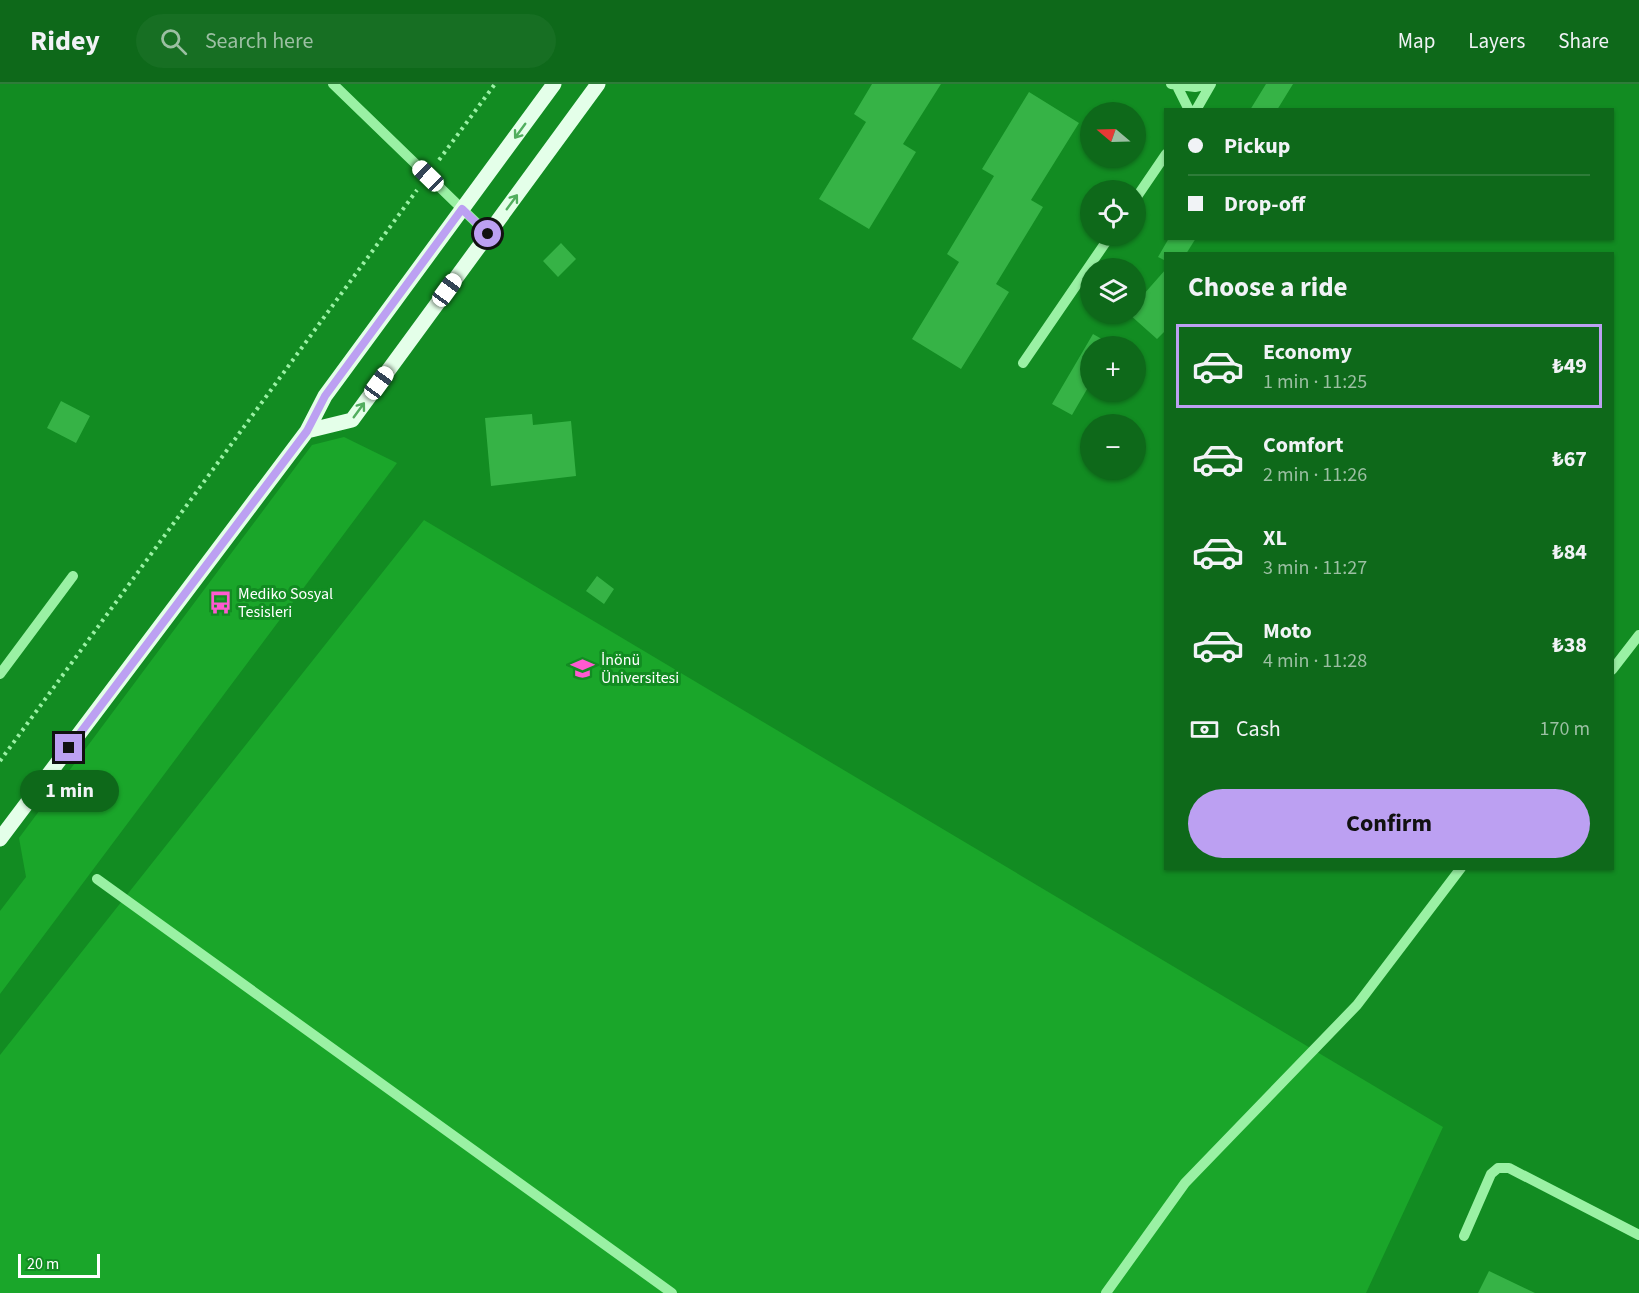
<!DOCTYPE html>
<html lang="en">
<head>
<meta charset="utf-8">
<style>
	:root { --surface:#0e691a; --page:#176f23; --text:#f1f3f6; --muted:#9bbfa2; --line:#2e7c39; --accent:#bca0f2 }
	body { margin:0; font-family:"Source Sans 3",sans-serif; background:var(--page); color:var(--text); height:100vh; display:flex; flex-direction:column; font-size:22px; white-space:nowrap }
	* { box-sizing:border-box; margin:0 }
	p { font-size:20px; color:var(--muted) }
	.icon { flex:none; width:33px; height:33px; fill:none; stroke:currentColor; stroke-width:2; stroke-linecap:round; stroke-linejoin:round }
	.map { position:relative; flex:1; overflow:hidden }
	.sheet { position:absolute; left:1164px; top:168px; width:450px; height:618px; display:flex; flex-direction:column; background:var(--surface); border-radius:0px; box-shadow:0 2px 4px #0004 }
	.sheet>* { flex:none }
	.guide { position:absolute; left:1164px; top:24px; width:450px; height:132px; border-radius:0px; box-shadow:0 2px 4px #0004; display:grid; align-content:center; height:132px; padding:0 24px; background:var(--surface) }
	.needle { width:39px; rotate:289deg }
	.buttons { position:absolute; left:1080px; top:18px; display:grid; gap:12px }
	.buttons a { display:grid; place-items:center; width:66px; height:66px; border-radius:50%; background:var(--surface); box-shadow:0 2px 4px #0004; font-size:30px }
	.scale { position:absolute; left:18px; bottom:15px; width:82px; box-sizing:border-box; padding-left:6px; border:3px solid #fff; border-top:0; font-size:16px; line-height:21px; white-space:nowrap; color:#fff; -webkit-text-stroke:4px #128c22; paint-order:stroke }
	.end { position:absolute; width:27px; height:27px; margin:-14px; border:8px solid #bca0f2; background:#111; box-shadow:0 0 0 3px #111 }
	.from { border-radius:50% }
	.bubble { position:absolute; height:42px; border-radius:21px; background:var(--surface); box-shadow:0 2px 4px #0004; font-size:20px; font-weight:700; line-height:42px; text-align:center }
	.car { position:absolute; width:18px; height:36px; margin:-18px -9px; border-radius:8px; box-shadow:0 0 4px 2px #0007; background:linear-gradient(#fff 24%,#345 0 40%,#fff 0 76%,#345 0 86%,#fff 0) }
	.guide b { display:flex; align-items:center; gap:21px; height:57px; font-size:22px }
	.guide b+b { border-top:2px solid var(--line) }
	.guide i { width:15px; height:15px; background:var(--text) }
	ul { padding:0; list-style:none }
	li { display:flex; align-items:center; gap:18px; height:84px; margin:0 12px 9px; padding:0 12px; border:3px solid transparent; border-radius:0px }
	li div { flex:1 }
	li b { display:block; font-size:22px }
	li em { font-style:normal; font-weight:700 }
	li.selected { border-color:var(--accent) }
	li>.icon { width:54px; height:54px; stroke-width:1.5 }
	h2 { padding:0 24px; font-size:27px; line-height:72px }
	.pay { display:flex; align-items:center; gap:15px; height:66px; padding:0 24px; font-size:22px }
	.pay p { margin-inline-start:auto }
	.action { display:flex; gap:12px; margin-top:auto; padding:12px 24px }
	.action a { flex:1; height:69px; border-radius:36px; background:var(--accent); color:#111; font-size:24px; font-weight:700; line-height:69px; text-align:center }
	header { display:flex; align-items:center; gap:36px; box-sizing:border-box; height:84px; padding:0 30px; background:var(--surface); border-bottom:2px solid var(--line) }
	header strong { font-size:28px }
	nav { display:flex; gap:33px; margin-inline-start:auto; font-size:21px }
	.search { width:420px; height:54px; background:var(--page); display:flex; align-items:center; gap:15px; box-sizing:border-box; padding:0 21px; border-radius:33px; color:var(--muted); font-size:22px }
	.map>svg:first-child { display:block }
	.green { fill:#1aa62a }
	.building { fill:#36b346 }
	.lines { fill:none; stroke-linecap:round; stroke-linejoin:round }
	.path { stroke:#9af1a4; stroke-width:4; stroke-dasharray:3 4.5; stroke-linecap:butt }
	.minor { stroke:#9af1a4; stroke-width:10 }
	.major { stroke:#e4ffe9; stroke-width:15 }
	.oneway { stroke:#51ae5e }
	.route { stroke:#bca0f2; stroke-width:8 }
	.labels { text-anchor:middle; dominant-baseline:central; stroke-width:6; stroke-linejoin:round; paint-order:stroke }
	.poi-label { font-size:16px; fill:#fff; stroke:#128c22; text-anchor:start }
</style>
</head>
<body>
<header>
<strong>Ridey</strong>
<div class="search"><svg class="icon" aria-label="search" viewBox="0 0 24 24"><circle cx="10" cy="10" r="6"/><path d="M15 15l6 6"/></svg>Search here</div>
<nav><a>Map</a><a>Layers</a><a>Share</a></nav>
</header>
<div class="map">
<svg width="1639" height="1209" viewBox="0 0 1639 1209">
	<rect width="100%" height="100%" fill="#128c22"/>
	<path class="green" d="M344,353L397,379L0,910V827L26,793L19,754L312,361Z
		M424,436L1443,1043L1366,1209H0V971Z"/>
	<path class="building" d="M872,0H941L903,60L916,68L869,145L819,115L866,38L854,30Z
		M1266,0H1293L1277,26H1250Z
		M1029,8L1079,39L1031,116L1043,123L996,200L1009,208L961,285L912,255L959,178L947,170L994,92L982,85Z
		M1169,154H1196L1186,170H1166V177L1158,173Z
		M561,159L576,175L558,193L543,177Z
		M1166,185V246L1157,255L1129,230H1136V219Z
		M1093,250L1114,262H1090V300L1072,331L1052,320Z
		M61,317L90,332L76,359L47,344Z
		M532,330L533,341L571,337L576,392L491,402L485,334Z
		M597,492L614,505L604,520L586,507Z
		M1489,1187L1535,1209H1478Z"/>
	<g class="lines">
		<path class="path" d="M439,76L495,0
			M0,677L417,106"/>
		<path class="minor" d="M333,0L488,150
			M1171,0L1195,3L1209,0
			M1177,2L1189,26
			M1196,26L1211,0
			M1136,114L1166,70
			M1023,279L1110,152
			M1612,586L1639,551
			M0,590L73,492
			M97,795L672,1209
			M1464,1152L1491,1090L1498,1084H1509L1639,1151
			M1106,1209L1185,1099L1357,921L1461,784"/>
		<path class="major" d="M307,347L352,336L598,0
			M0,755L307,347L325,312L554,0"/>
	</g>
	<defs><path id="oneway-shaft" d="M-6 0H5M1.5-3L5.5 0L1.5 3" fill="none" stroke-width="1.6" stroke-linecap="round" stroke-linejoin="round" transform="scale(1.5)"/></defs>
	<g class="oneway">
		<use href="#oneway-shaft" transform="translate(520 47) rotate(126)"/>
		<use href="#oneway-shaft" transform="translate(512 118) rotate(-54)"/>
		<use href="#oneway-shaft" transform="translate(359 326) rotate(-54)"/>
	</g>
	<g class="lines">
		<path class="route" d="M69,664L307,347L325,312L462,125L488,150"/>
	</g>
	<defs>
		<symbol id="bus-bare" viewBox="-9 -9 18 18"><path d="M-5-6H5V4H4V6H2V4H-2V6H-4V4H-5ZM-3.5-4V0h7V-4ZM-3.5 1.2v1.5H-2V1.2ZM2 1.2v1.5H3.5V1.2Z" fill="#ff5ad1" stroke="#128c22" stroke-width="2.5" paint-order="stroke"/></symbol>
		<symbol id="university-bare" viewBox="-9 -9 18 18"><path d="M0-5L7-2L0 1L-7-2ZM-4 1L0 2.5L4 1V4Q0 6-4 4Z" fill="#ff5ad1" stroke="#128c22" stroke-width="2.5" paint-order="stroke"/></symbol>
	</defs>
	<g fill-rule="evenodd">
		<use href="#bus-bare" x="204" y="502" width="33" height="33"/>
		<use href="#university-bare" x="566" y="568" width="33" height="33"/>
	</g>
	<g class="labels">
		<g class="poi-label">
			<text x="238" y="510">Mediko Sosyal<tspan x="238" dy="18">Tesisleri</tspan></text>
			<text x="601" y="576">İnönü<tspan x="601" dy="18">Üniversitesi</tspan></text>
		</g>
	</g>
</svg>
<div class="buttons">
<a><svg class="needle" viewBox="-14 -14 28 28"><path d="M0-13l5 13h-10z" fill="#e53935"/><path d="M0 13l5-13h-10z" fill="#9bbfa2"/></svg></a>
<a><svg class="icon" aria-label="locate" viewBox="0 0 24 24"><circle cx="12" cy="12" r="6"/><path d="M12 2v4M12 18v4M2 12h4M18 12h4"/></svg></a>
<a><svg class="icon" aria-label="layers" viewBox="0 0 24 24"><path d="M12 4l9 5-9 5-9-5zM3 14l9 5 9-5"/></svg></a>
<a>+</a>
<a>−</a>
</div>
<div class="scale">20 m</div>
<i class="end from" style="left:488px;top:150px"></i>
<i class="end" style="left:69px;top:664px"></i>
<div class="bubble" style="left:20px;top:686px;width:99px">1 min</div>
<i class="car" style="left:428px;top:92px;rotate:314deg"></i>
<i class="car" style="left:447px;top:206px;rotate:36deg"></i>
<i class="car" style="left:379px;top:299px;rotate:36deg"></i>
<div class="guide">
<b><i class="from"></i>Pickup</b>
<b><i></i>Drop-off</b>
</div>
<section class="sheet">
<h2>Choose a ride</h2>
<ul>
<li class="selected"><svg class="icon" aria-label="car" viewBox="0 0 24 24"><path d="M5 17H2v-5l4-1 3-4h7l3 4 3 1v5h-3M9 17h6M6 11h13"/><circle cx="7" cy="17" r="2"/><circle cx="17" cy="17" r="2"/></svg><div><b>Economy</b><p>1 min · 11:25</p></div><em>₺49</em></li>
<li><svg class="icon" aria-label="car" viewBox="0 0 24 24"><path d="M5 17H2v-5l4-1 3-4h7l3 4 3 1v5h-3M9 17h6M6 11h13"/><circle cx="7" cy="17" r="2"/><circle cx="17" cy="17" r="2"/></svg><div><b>Comfort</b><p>2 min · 11:26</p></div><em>₺67</em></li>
<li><svg class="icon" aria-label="car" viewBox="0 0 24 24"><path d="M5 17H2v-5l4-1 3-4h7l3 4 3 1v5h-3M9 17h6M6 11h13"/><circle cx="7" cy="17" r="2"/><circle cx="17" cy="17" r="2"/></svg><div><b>XL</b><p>3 min · 11:27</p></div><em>₺84</em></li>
<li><svg class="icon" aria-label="car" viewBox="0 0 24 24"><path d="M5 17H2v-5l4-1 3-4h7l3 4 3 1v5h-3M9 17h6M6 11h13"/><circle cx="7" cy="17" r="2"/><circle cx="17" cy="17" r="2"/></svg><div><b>Moto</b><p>4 min · 11:28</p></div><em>₺38</em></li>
</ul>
<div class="pay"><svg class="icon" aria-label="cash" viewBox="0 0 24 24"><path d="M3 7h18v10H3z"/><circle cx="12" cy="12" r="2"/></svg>Cash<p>170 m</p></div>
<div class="action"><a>Confirm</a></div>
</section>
</div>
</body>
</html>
